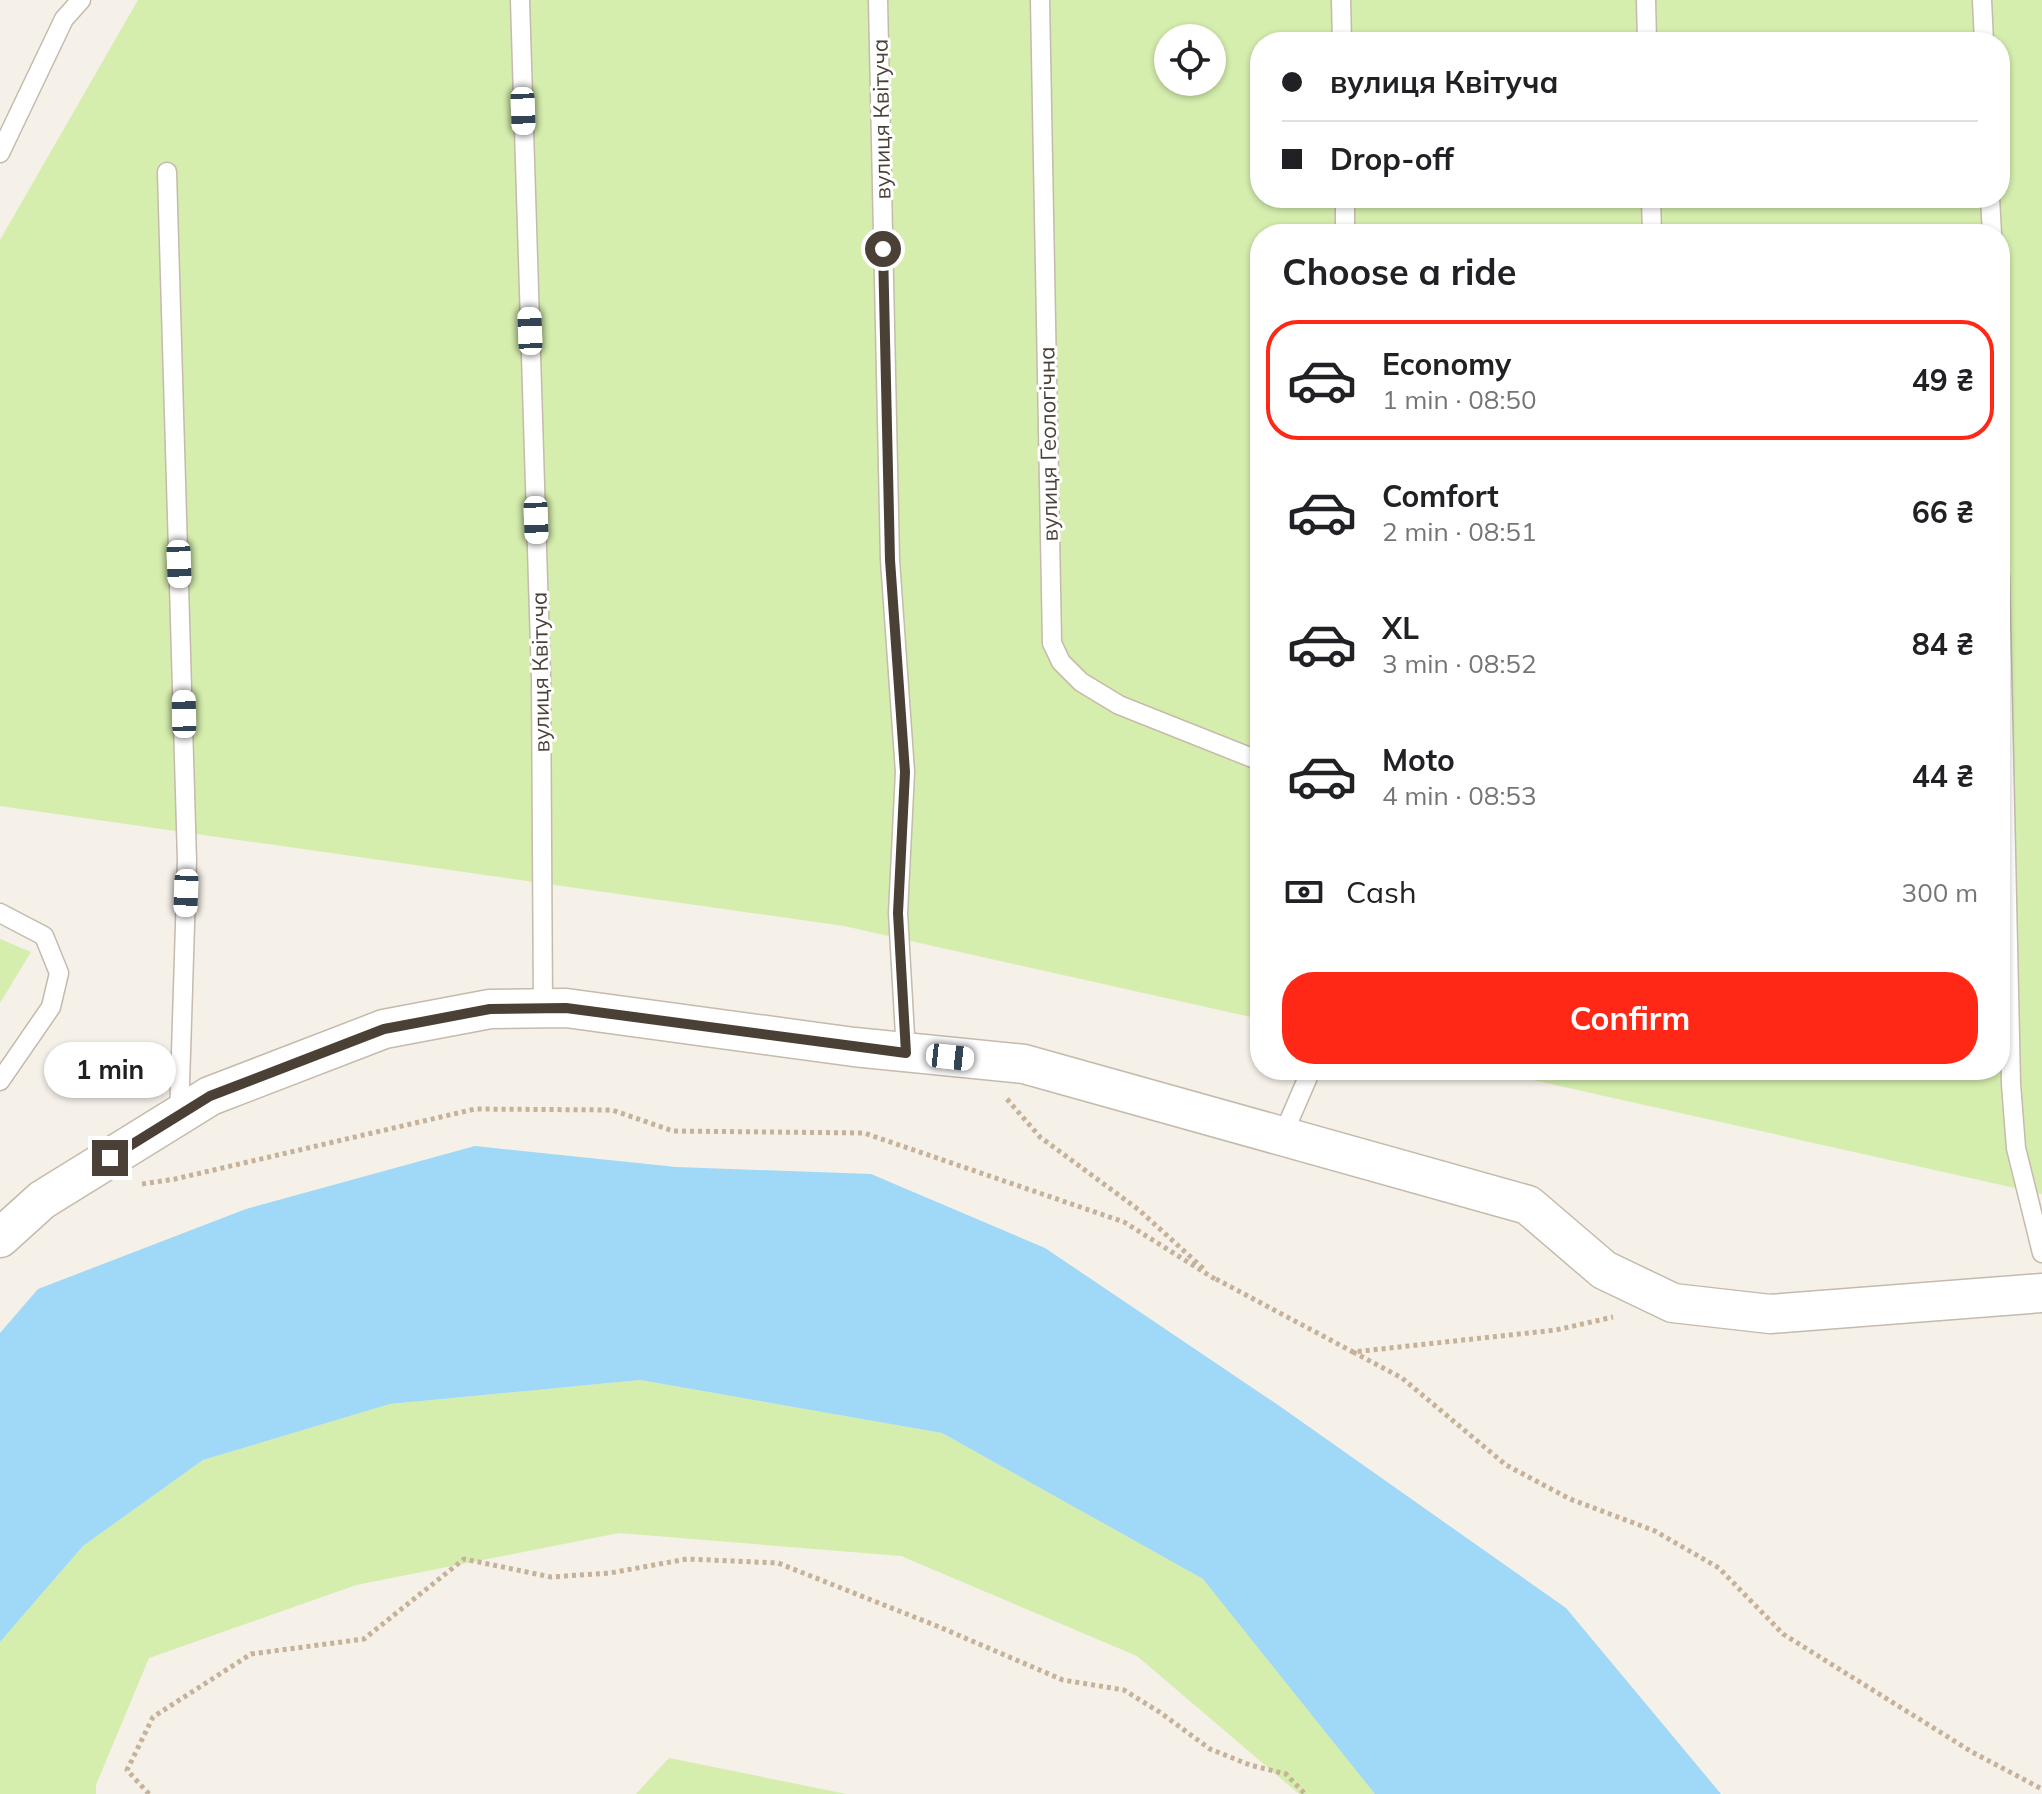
<!DOCTYPE html>
<html lang="en">
<head>
<meta charset="utf-8">
<style>
	:root { --surface:#fff; --page:#f2f2f2; --text:#202124; --muted:#757577; --line:#e0e0e0; --accent:#ff2715 }
	body { margin:0; font-family:Mulish,sans-serif; background:var(--page); color:var(--text); height:100vh; display:flex; flex-direction:column; font-size:30px; white-space:nowrap }
	* { box-sizing:border-box; margin:0 }
	p { font-size:26px; color:var(--muted) }
	.icon { flex:none; width:44px; height:44px; fill:none; stroke:currentColor; stroke-width:2; stroke-linecap:round; stroke-linejoin:round }
	.map { position:relative; flex:1; overflow:hidden }
	.panel { position:absolute; left:1250px; top:224px; width:760px; height:856px; display:flex; flex-direction:column; background:var(--surface); border-radius:32px; box-shadow:0 2px 6px #0004 }
	.panel>* { flex:none }
	.guide { position:absolute; left:1250px; top:32px; width:760px; height:176px; border-radius:32px; box-shadow:0 2px 6px #0004; display:grid; align-content:center; height:176px; padding:0 32px; background:var(--surface) }
	.controls { position:absolute; left:1154px; top:24px; display:grid; gap:16px }
	.controls a { display:grid; place-items:center; width:72px; height:72px; border-radius:50%; background:var(--surface); box-shadow:0 2px 6px #0004; font-size:40px }
	.end { position:absolute; width:36px; height:36px; margin:-18px; border:10px solid #4a4036; background:#fff; box-shadow:0 0 0 4px #fff }
	.from { border-radius:50% }
	.bubble { position:absolute; height:56px; border-radius:28px; background:var(--surface); box-shadow:0 2px 6px #0004; font-size:26px; font-weight:700; line-height:56px; text-align:center }
	.car { position:absolute; width:24px; height:48px; margin:-24px -12px; border-radius:10px; box-shadow:0 0 6px 2px #0007; background:linear-gradient(#fff 24%,#345 0 40%,#fff 0 76%,#345 0 86%,#fff 0) }
	.guide b { display:flex; align-items:center; gap:28px; height:76px; font-size:30px }
	.guide b+b { border-top:2px solid var(--line) }
	.guide i { width:20px; height:20px; background:var(--text) }
	ul { padding:0; list-style:none }
	li { display:flex; align-items:center; gap:24px; height:120px; margin:0 16px 12px; padding:0 16px; border:4px solid transparent; border-radius:32px }
	li div { flex:1 }
	li b { display:block; font-size:30px }
	li em { font-style:normal; font-weight:700 }
	li.selected { border-color:var(--accent) }
	li>.icon { width:72px; height:72px; stroke-width:1.5 }
	h2 { padding:0 32px; font-size:36px; line-height:96px }
	.pay { display:flex; align-items:center; gap:20px; height:88px; padding:0 32px; font-size:30px }
	.pay p { margin-inline-start:auto }
	.cta { display:flex; gap:16px; margin-top:auto; padding:16px 32px }
	.cta a { flex:1; height:92px; border-radius:32px; background:var(--accent); color:#fff; font-size:32px; font-weight:700; line-height:92px; text-align:center }
	.map>svg:first-child { display:block }
	.green { fill:#d5edad; fill-rule:evenodd }
	.water { fill:#9fd9f7 }
	.lines { fill:none; stroke-linecap:round; stroke-linejoin:round }
	.service-casing { stroke:#c5baac; stroke-width:21 }
	.minor-casing { stroke:#c5baac; stroke-width:41 }
	.path { stroke:#c5b299; stroke-width:5; stroke-dasharray:4 4; stroke-linecap:butt }
	.service { stroke:#fff; stroke-width:18 }
	.minor { stroke:#fff; stroke-width:38 }
	.route { stroke:#4a4036; stroke-width:10 }
	.labels { text-anchor:middle; dominant-baseline:central; stroke-width:6; stroke-linejoin:round; paint-order:stroke }
	.street-label { font-size:22px; fill:#4a4036; stroke:#fff }
</style>
</head>
<body>
<div class="map">
<svg width="2042" height="1794" viewBox="0 0 2042 1794">
	<rect width="100%" height="100%" fill="#f5f0e8"/>
	<path class="green" d="M138,0H2042V1194L1488,1070H2000V234H1260V1019L844,926L0,806V240ZM1168,38H1212V82H1168ZM1260,42H2000V198H1260Z
		M0,939L31,952L0,1003Z
		M640,1380L942,1433L1203,1579L1396,1794H1299L1137,1656L901,1556L619,1533L356,1585L149,1658L96,1785V1794H0V1642L83,1546L203,1460L390,1404Z
		M669,1758L846,1794H636Z"/>
	<path class="water" d="M475,1146L676,1167L871,1174L1045,1248L1278,1405L1566,1608L1721,1794H1375L1203,1579L942,1433L640,1380L390,1404L203,1460L83,1546L0,1642V1333L38,1289L246,1209Z"/>
	<g class="lines">
		<defs>
			<path id="service" d="M520,0L541,678L543,1008
				M878,0L890,560L905,772L898,913L906,1053
				M1040,0L1052,643L1061,662L1081,682L1119,705L1260,761
				M1341,0L1342,42
				M1646,0L1647,42
				M1982,0L1984,42
				M0,153L64,19L81,0
				M167,172L187,861L179,1116
				M1345,198V234
				M1651,198L1652,234
				M1990,198L1992,234
				M2000,576L2011,1084L2016,1148L2042,1253
				M0,913L44,936L59,973L51,1007L0,1081
				M1282,1137L1311,1070"/>
			<path id="minor" d="M0,1238L42,1200L210,1096L384,1029L490,1009L566,1008L854,1047L1024,1064L1528,1205L1604,1270L1673,1303L1770,1314L2042,1293"/>
		</defs>
		<use href="#service" class="service-casing"/>
		<use href="#minor" class="minor-casing"/>
		<path class="path" d="M1007,1099L1040,1137L1139,1210L1205,1270
			M142,1184L175,1179L475,1109L612,1110L673,1131L864,1133L1124,1222L1218,1281
			M1216,1279L1353,1352L1556,1330L1613,1317
			M1353,1352L1402,1378L1506,1465L1570,1499L1655,1531L1719,1568L1783,1634L1972,1752L2042,1789
			M149,1794L127,1770L153,1717L251,1654L364,1639L464,1559L551,1577L610,1573L687,1559L778,1563L937,1626L1063,1680L1124,1690L1161,1713L1210,1749L1250,1765L1286,1774L1305,1794"/>
		<use href="#service" class="service"/>
		<use href="#minor" class="minor"/>
	</g>
	<g class="lines">
		<path class="route" d="M110,1158L210,1096L384,1029L490,1009L566,1008L906,1053L898,913L905,772L890,560L883,249"/>
	</g>
	<g class="labels">
		<g class="street-label">
			<text transform="translate(881 119) rotate(-91)">вулиця Квітуча</text>
			<text transform="translate(1048 444) rotate(-91)">вулиця Геологічна</text>
			<text transform="translate(540 672) rotate(-91)">вулиця Квітуча</text>
		</g>
	</g>
</svg>
<div class="controls">
<a><svg class="icon" aria-label="locate" viewBox="0 0 24 24"><circle cx="12" cy="12" r="6"/><path d="M12 2v4M12 18v4M2 12h4M18 12h4"/></svg></a>
</div>
<i class="end from" style="left:883px;top:249px"></i>
<i class="end" style="left:110px;top:1158px"></i>
<div class="bubble" style="left:44px;top:1042px;width:132px">1 min</div>
<i class="car" style="left:523px;top:111px;rotate:178deg"></i>
<i class="car" style="left:530px;top:331px;rotate:358deg"></i>
<i class="car" style="left:536px;top:520px;rotate:178deg"></i>
<i class="car" style="left:179px;top:564px;rotate:178deg"></i>
<i class="car" style="left:184px;top:714px;rotate:359deg"></i>
<i class="car" style="left:186px;top:893px;rotate:182deg"></i>
<i class="car" style="left:950px;top:1057px;rotate:96deg"></i>
<div class="guide">
<b><i class="from"></i>вулиця Квітуча</b>
<b><i></i>Drop-off</b>
</div>
<section class="panel">
<h2>Choose a ride</h2>
<ul>
<li class="selected"><svg class="icon" aria-label="car" viewBox="0 0 24 24"><path d="M5 17H2v-5l4-1 3-4h7l3 4 3 1v5h-3M9 17h6M6 11h13"/><circle cx="7" cy="17" r="2"/><circle cx="17" cy="17" r="2"/></svg><div><b>Economy</b><p>1 min · 08:50</p></div><em>49 ₴</em></li>
<li><svg class="icon" aria-label="car" viewBox="0 0 24 24"><path d="M5 17H2v-5l4-1 3-4h7l3 4 3 1v5h-3M9 17h6M6 11h13"/><circle cx="7" cy="17" r="2"/><circle cx="17" cy="17" r="2"/></svg><div><b>Comfort</b><p>2 min · 08:51</p></div><em>66 ₴</em></li>
<li><svg class="icon" aria-label="car" viewBox="0 0 24 24"><path d="M5 17H2v-5l4-1 3-4h7l3 4 3 1v5h-3M9 17h6M6 11h13"/><circle cx="7" cy="17" r="2"/><circle cx="17" cy="17" r="2"/></svg><div><b>XL</b><p>3 min · 08:52</p></div><em>84 ₴</em></li>
<li><svg class="icon" aria-label="car" viewBox="0 0 24 24"><path d="M5 17H2v-5l4-1 3-4h7l3 4 3 1v5h-3M9 17h6M6 11h13"/><circle cx="7" cy="17" r="2"/><circle cx="17" cy="17" r="2"/></svg><div><b>Moto</b><p>4 min · 08:53</p></div><em>44 ₴</em></li>
</ul>
<div class="pay"><svg class="icon" aria-label="cash" viewBox="0 0 24 24"><path d="M3 7h18v10H3z"/><circle cx="12" cy="12" r="2"/></svg>Cash<p>300 m</p></div>
<div class="cta"><a>Confirm</a></div>
</section>
</div>
</body>
</html>
